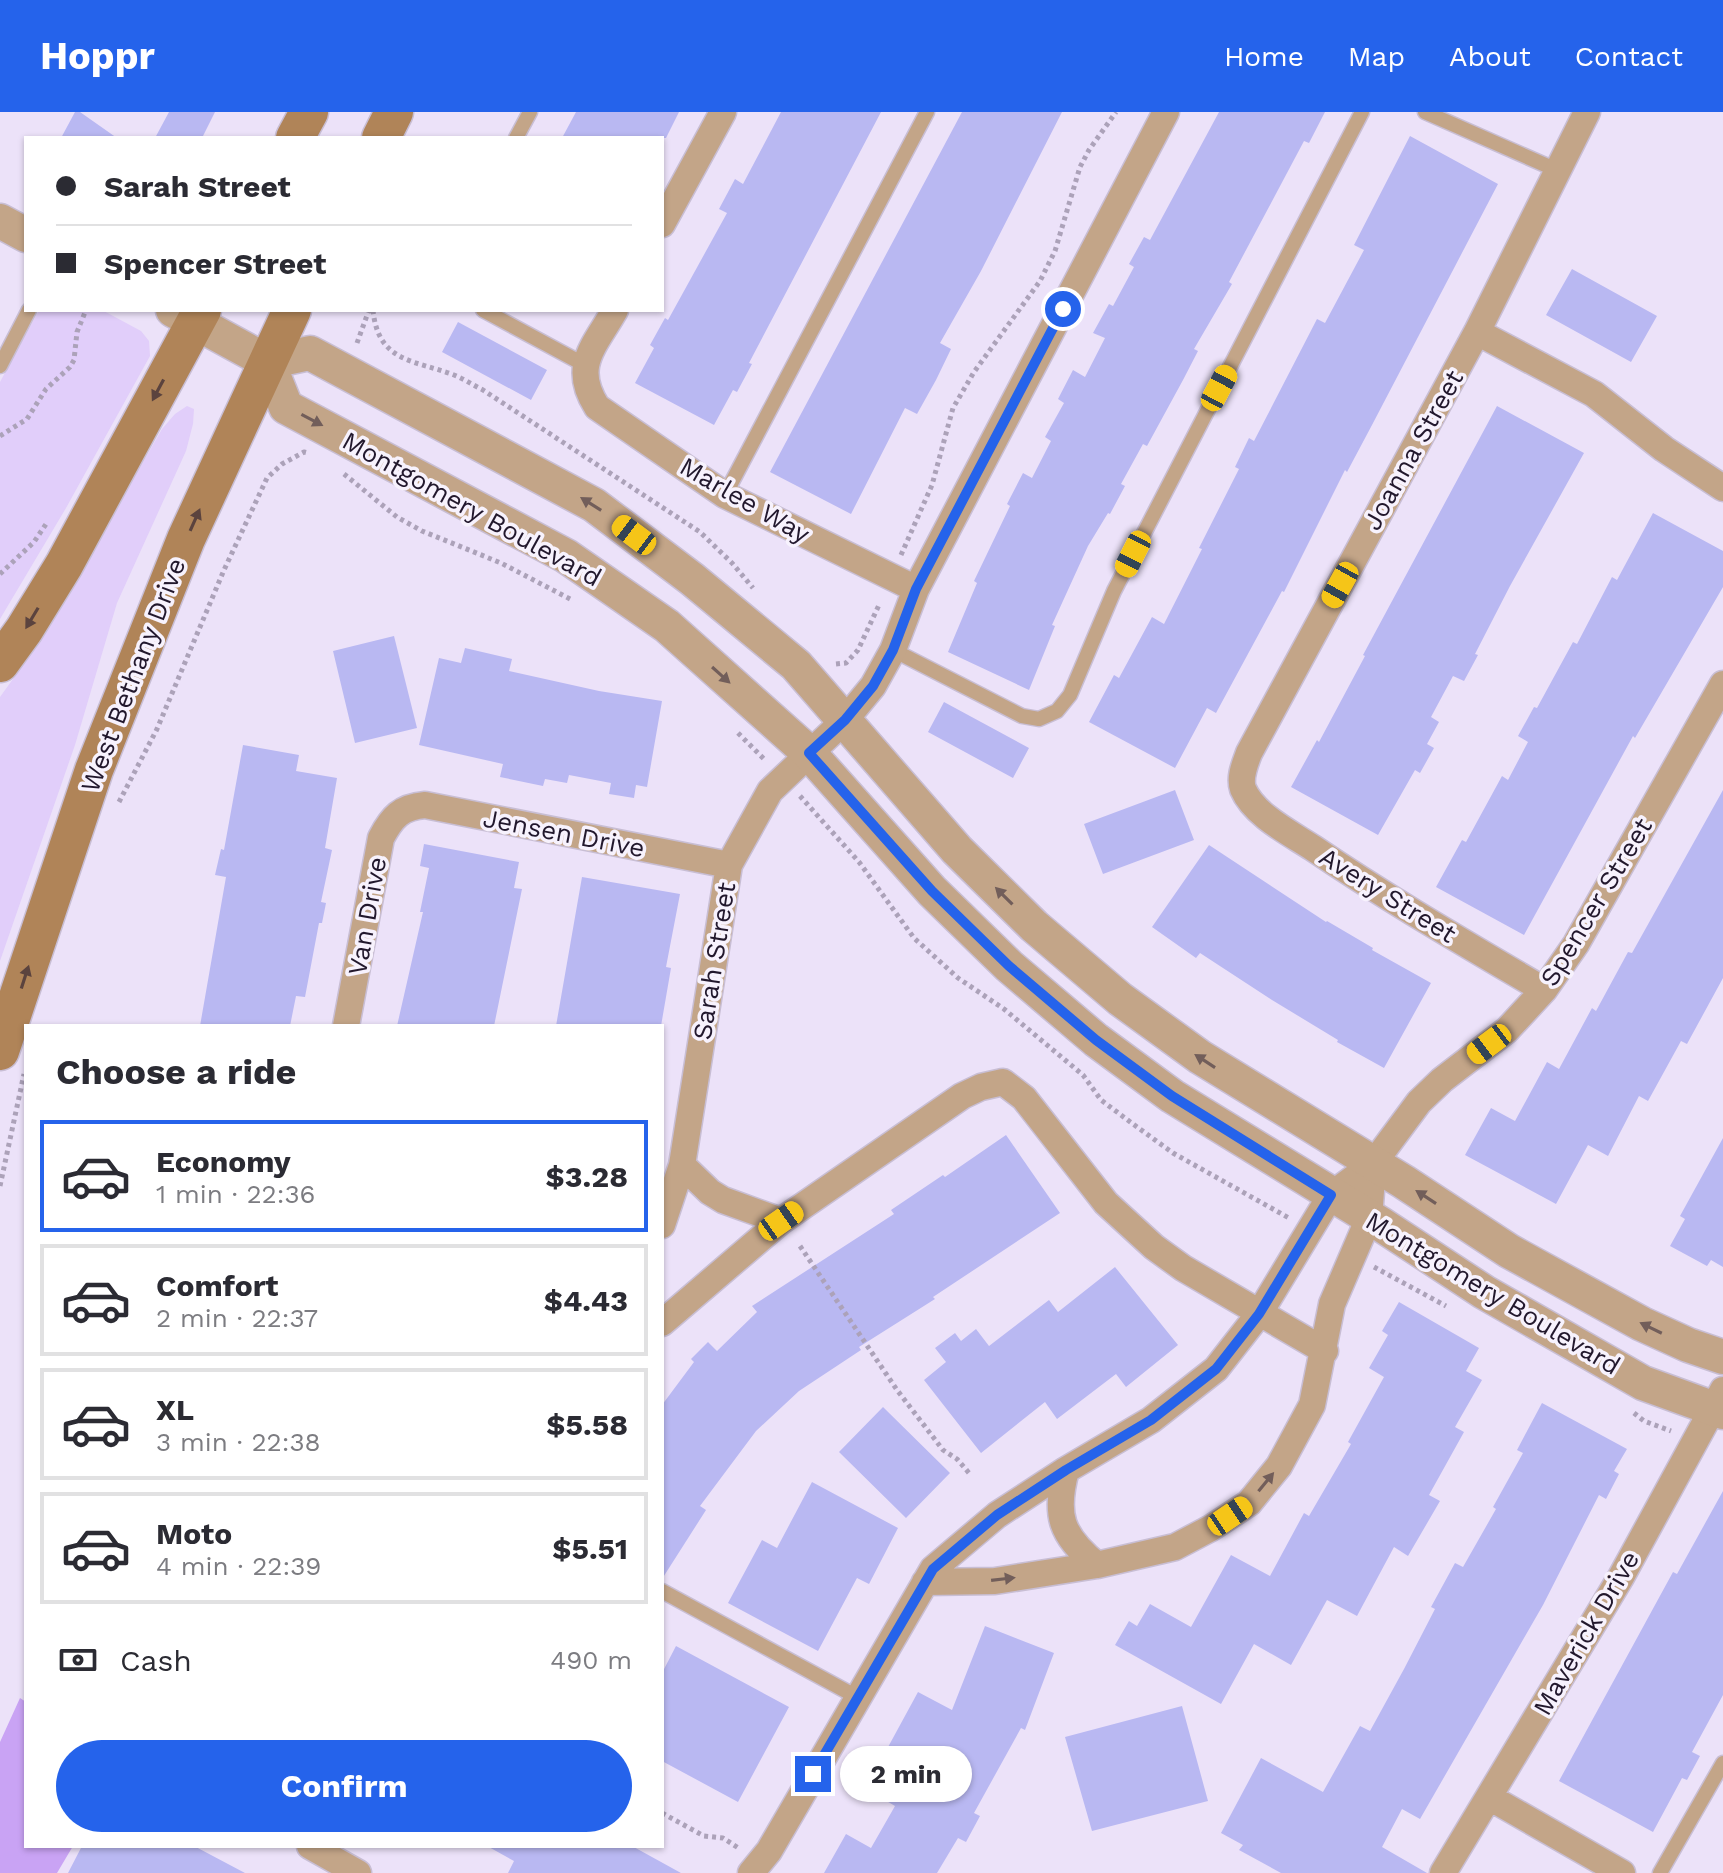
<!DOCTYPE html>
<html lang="en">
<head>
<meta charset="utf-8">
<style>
	:root { --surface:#fff; --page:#f2f2f3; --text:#2b2b33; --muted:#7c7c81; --line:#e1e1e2; --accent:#2563eb }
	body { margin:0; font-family:"Work Sans",sans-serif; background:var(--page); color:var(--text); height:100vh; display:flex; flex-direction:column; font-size:30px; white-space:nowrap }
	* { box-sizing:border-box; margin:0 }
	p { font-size:26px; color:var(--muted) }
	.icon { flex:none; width:44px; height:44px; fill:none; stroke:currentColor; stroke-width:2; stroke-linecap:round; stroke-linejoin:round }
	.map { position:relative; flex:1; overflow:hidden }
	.side { position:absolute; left:24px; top:912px; width:640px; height:824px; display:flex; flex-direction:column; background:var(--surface); border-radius:0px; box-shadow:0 2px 6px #0004 }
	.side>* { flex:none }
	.guide { position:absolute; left:24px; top:24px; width:640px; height:176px; border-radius:0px; box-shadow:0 2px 6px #0004; display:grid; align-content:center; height:176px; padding:0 32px; background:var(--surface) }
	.end { position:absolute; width:36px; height:36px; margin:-18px; border:10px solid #2563eb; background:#fff; box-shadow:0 0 0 4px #fff }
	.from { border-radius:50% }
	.bubble { position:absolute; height:56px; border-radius:28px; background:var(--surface); box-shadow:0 2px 6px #0004; font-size:26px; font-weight:700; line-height:56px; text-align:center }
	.car { position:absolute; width:24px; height:48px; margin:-24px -12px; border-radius:10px; box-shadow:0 0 6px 2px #0007; background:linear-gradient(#f5c518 24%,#345 0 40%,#f5c518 0 76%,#345 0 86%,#f5c518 0) }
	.guide b { display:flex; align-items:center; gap:28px; height:76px; font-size:30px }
	.guide b+b { border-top:2px solid var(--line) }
	.guide i { width:20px; height:20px; background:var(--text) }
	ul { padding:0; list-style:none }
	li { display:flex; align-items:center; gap:24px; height:112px; margin:0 16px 12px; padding:0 16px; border:4px solid var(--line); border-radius:0px }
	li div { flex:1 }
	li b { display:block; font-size:30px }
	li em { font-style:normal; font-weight:700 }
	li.on { border-color:var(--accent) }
	li>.icon { width:72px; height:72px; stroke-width:1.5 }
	h2 { padding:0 32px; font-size:36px; line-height:96px }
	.pay { display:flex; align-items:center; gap:20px; height:88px; padding:0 32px; font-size:30px }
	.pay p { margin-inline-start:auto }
	.primary-button { display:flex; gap:16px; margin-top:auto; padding:16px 32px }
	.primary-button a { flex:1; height:92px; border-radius:48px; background:var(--accent); color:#fff; font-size:32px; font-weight:700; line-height:92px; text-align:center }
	header { display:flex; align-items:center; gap:48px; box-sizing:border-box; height:112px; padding:0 40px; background:var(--accent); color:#fff }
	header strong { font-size:38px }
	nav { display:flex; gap:44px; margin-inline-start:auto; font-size:28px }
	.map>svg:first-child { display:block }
	.green { fill:#e1cefa }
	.forest { fill:#c9a3f4 }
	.building { fill:#b9b8f2 }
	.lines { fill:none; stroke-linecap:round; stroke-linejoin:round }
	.service-casing { stroke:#c8bed4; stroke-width:17 }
	.minor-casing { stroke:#c8bed4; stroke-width:29 }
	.tertiary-casing { stroke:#c8bed4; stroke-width:37 }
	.secondary-casing { stroke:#c8bed4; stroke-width:41 }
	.path { stroke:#aca2b9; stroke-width:5; stroke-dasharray:4 4; stroke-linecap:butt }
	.service { stroke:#c3a588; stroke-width:14 }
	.minor { stroke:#c3a588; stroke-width:26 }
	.tertiary { stroke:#c3a588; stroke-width:34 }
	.secondary { stroke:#b08458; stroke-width:38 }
	.oneway { fill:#5b433e }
	.oneway2 { fill:#725e5a }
	.route { stroke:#2563eb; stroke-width:10 }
	.labels { text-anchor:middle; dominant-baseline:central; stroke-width:7; stroke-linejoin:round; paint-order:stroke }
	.street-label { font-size:26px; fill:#22182d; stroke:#f7f2fd }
</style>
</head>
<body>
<header>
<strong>Hoppr</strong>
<nav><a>Home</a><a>Map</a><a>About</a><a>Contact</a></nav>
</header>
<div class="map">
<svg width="1723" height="1761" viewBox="0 0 1723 1761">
	<rect width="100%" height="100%" fill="#ece2f9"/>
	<path class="green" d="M39,198H102L141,219L149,229L150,244L66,396L0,507V270Z
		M187,294L194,297L193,312L186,339L117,491L75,633L0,849V585L39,531L162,317L175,302Z"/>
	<path class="forest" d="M20,1586L26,1590V1734H73L57,1761H0V1630Z"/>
	<path class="building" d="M75,0H80L117,26H61Z
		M169,0H215L202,26H155Z
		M576,0H679L666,26H562Z
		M781,0H881L749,251L752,252L737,280L733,278L714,313L635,271L654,236L650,233L665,206L668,208L727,101L719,97L735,67L743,72Z
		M962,0H1062L981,159L940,231L951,237L936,268L917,302L905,296L851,402L770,360Z
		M1219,0H1325L1309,31L1304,29L1229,170L1232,172L1194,237L1198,239L1183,268L1147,334L1143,332L1121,372L1125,374L1110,402L1108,401L1088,434L1052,513L1055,514L1029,578L948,540L977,471L974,469L1010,394L1007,392L1023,361L1032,366L1051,329L1045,325L1064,291L1058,287L1073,258L1085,265L1105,226L1093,221L1109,192L1113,194L1134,155L1129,152L1144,125L1150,128Z
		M1410,24L1498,72L1372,313L1347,360L1345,358L1284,480L1282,479L1216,601L1207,596L1175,656L1089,610L1114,563L1119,566L1152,505L1164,512L1202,437L1199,436L1239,357L1235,355L1249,326L1254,329L1317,207L1325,211L1364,138L1354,133Z
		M1572,157L1657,204L1631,250L1546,203Z
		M458,210L547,258L531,288L442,240Z
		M1497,294L1584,341L1510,474L1475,542L1478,543L1464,569L1453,564L1431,605L1439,610L1427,632L1434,636L1420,661L1415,658L1378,723L1291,675L1317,628L1319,630L1365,544L1363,543Z
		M1653,401L1723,439V475L1635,626L1633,624L1524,823L1436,775L1462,728L1466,730L1502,664L1508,668L1528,630L1518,624L1534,595L1537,596L1573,530L1577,532L1612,465L1617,468Z
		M394,524L417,616L355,631L333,539Z
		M465,536L512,547L509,559L599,579L662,589L647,675L636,673L634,686L609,682L611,671L569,663L567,671L545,667L543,674L500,665L503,652L419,633L439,546L461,551Z
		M944,590L1029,636L1013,666L928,620Z
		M243,633L299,643L296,659L337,666L325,736L332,738L321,790L326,791L322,811H319L305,885L296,884L290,914H200L226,765L215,763L221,737L224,738Z
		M1175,678L1194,728L1103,762L1084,712Z
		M1723,678V866L1687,932L1681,929L1648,989L1639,984L1608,1044L1588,1033L1556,1092L1465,1043L1491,996L1515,1009L1547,950L1559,957L1592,896L1596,899L1628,840L1632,841Z
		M424,732L519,750L514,776L522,777L494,914H397L423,800H420L429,756L420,754Z
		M1209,733L1326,810L1327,809L1373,836L1372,838L1431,871L1384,956L1337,930L1338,928L1272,888L1200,841L1196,846L1152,815Z
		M582,765L680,782L666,855L671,856L661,914H556Z
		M1006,1023L1060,1101L933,1185L935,1187L859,1235L861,1238L799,1279L756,1319L700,1394L706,1398L662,1467V1293L694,1250L691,1247L708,1230L717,1239L757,1200L752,1194L894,1102L891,1098L943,1063L945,1065Z
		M1723,1026V1155L1711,1148L1707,1154L1670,1134L1685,1107L1680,1104Z
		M1115,1155L1178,1233L1126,1275L1116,1262L1057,1307L1045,1290L981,1341L924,1268L946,1250L935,1236L955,1221L961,1229L976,1217L989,1234L1049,1188L1058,1200Z
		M1399,1190L1479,1236L1466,1259L1482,1268L1455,1315L1464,1320L1429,1383L1440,1389L1408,1444L1394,1435L1357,1504L1327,1488L1291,1553L1254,1532L1221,1592L1115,1533L1129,1509L1137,1514L1150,1492L1191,1515L1231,1443L1270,1464L1304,1401L1309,1404L1351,1332L1348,1330L1384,1265L1369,1256L1388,1223L1382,1219Z
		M1542,1291L1627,1337L1614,1359L1619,1362L1606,1387L1599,1383L1543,1493L1420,1707L1402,1697L1382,1735L1427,1761H1281L1239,1738L1243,1733L1221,1721L1261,1646L1323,1680L1360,1614L1370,1619L1404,1557L1435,1497L1431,1495L1455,1451L1463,1455L1496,1397L1493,1395L1523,1341L1517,1338Z
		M883,1295L950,1361L906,1406L839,1340Z
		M812,1370L898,1416L869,1472L857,1466L818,1539L728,1491L762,1428L777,1436Z
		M1723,1379V1583L1692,1640L1700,1644L1687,1668L1682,1666L1653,1720L1559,1669L1673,1460L1677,1462Z
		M985,1514L1054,1541L1025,1618L1021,1616L974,1701L980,1704L966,1730L958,1726L937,1761H824L846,1722L871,1736L895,1694L863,1675L879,1647L881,1648L918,1580L952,1598Z
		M676,1534L789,1595L738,1690L662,1649V1561Z
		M1182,1594L1208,1689L1092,1719L1065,1625Z
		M82,1734H194L245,1761H68Z
		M487,1734H632L681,1761H508L514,1749Z"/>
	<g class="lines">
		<defs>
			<path id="service" d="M1425,0L1559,59
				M516,26L530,0
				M483,198L585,253
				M0,254L29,198
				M725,383L927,0
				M893,538L1022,604L1039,607L1057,599L1070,583L1114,479L1362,0
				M662,1479L857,1585
				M1660,1761L1723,1651"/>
			<path id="minor" d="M662,112L723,0
				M615,198C594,235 571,254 597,295L725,383L916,477
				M1477,220L1594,282L1664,337L1723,376
				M1544,878C1466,832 1388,787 1313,736C1290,721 1254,703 1243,677C1239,665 1245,652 1249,641L1477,220L1587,0
				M346,914L381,726C392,705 401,695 425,693L729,753
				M682,1053L710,1080L723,1088L781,1109
				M662,1113L682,1053L729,753L770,679L845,608L873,574L893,538L916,477L1166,0
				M662,1211L781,1109L962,984L981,975L1003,970L1024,986L1106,1091L1154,1135L1183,1156L1325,1239
				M1066,1358C1054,1403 1061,1424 1097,1453
				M925,1470L995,1469L1097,1453L1175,1435L1211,1416L1249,1391L1279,1354L1312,1293L1332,1192L1369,1106L1373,1052
				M1489,1685L1622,1761
				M310,1734L358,1761
				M751,1761L769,1739L933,1457L997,1403L1066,1358L1151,1308L1216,1257L1259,1202L1331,1083L1373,1052L1419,990L1442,968L1507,918L1544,878L1576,832L1723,572
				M1443,1761L1621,1465L1723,1278"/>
			<path id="tertiary" d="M0,109L26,123
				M173,198L268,250L286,295L566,444L667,514L809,641L932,779L1009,854L1096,928L1172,984L1379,1111L1484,1180L1643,1271L1723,1300
				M268,250L310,241L594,393L692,467L796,553L957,738L1034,814L1120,887L1200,945L1404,1070L1509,1139L1642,1212L1688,1233L1723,1245"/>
			<path id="secondary" d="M295,26L309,0
				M381,26L394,0
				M0,551L24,518L64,453L202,198
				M0,939L94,658L186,427L292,198"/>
		</defs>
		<use href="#service" class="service-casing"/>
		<use href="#minor" class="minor-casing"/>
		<use href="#tertiary" class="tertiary-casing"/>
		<use href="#secondary" class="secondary-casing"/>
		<path class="path" d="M373,198C378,251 415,248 454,263C464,267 473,273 483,278L700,420L732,451L753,476
			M357,231L369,198
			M0,324L27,307L46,277L70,255L74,248L77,220L86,198
			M344,362L397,405L422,419L501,451L572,488
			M901,443L932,373L953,296L974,260L1040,169L1055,139L1080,55L1089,38L1116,0
			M0,462L34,430L48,409
			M836,552L846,551L858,538L879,493
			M738,621L765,648
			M800,684L859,750L914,826L958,866L1004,897L1083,963L1101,988L1133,1012L1173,1041L1289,1106
			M119,690L157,617L224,458L267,366L282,352L304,340L308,341
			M0,1074L24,962
			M800,1134L897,1278L943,1338L957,1347L969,1361
			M1374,1155L1446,1194
			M1634,1301L1644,1309L1671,1319
			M662,1701L704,1724L723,1726L740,1737"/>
		<use href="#service" class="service"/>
		<use href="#minor" class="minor"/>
		<use href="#tertiary" class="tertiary"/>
		<use href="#secondary" class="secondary"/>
	</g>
	<defs><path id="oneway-solid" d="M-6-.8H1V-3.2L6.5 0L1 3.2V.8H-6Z" transform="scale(2)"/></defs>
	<g class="oneway">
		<use href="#oneway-solid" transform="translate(158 278) rotate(118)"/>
		<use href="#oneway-solid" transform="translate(195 408) rotate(-66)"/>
		<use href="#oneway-solid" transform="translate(32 506) rotate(121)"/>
		<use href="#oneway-solid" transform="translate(25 865) rotate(-72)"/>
	</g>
	<g class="oneway2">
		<use href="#oneway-solid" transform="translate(312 308) rotate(28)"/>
		<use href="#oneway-solid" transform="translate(591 392) rotate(-148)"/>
		<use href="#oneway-solid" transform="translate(721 563) rotate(42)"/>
		<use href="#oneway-solid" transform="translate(1004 784) rotate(-135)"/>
		<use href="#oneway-solid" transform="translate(1205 949) rotate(-147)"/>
		<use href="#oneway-solid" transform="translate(1426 1085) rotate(-147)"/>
		<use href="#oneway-solid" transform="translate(1651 1216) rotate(-154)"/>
		<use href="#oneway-solid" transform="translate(1266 1370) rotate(-51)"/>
		<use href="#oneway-solid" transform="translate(1003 1467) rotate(-7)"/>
	</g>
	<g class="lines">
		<path class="route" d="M813,1662L933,1457L997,1403L1066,1358L1151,1308L1216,1257L1259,1202L1331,1083L1172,984L1096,928L1009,854L932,779L809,641L845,608L873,574L893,538L916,477L1063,197"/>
	</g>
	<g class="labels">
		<g class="street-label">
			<text transform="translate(1413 338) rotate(-61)">Joanna Street</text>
			<text transform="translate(745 388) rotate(30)">Marlee Way</text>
			<text transform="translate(472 397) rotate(29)">Montgomery Boulevard</text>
			<text transform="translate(133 563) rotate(-69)">West Bethany Drive</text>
			<text transform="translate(564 721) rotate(11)">Jensen Drive</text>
			<text transform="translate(1388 783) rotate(32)">Avery Street</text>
			<text transform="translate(1596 790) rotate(-59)">Spencer Street</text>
			<text transform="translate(367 804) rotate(-80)">Van Drive</text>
			<text transform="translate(714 849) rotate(-81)">Sarah Street</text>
			<text transform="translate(1493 1181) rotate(31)">Montgomery Boulevard</text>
			<text transform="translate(1586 1521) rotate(-60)">Maverick Drive</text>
		</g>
	</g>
</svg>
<i class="end from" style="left:1063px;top:197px"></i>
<i class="end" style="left:813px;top:1662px"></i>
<div class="bubble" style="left:840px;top:1634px;width:132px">2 min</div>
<i class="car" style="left:1219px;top:276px;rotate:28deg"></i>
<i class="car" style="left:634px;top:423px;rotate:307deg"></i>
<i class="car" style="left:1133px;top:442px;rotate:207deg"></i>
<i class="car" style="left:1340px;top:473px;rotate:209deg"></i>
<i class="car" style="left:1489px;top:932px;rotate:233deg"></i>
<i class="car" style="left:781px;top:1109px;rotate:55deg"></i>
<i class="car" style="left:1230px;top:1404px;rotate:56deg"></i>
<div class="guide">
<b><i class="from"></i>Sarah Street</b>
<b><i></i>Spencer Street</b>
</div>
<section class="side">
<h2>Choose a ride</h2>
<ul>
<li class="on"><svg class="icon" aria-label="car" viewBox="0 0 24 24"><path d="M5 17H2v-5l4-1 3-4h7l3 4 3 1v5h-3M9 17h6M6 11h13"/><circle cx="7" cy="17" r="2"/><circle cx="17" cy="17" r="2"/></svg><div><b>Economy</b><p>1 min · 22:36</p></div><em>$3.28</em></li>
<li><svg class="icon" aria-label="car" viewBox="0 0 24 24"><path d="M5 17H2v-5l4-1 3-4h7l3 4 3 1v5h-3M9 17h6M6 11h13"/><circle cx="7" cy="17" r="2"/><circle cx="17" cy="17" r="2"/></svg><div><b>Comfort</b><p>2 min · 22:37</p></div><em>$4.43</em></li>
<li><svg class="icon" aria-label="car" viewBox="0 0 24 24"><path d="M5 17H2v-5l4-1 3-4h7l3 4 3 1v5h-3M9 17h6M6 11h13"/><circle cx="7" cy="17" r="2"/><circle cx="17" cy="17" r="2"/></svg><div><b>XL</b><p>3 min · 22:38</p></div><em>$5.58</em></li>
<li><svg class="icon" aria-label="car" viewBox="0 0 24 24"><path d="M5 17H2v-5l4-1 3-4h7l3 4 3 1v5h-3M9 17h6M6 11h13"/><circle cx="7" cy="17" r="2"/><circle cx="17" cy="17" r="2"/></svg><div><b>Moto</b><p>4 min · 22:39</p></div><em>$5.51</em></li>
</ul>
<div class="pay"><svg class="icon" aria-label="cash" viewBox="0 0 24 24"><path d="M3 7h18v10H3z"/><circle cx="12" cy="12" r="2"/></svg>Cash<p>490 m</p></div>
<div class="primary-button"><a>Confirm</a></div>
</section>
</div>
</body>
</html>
